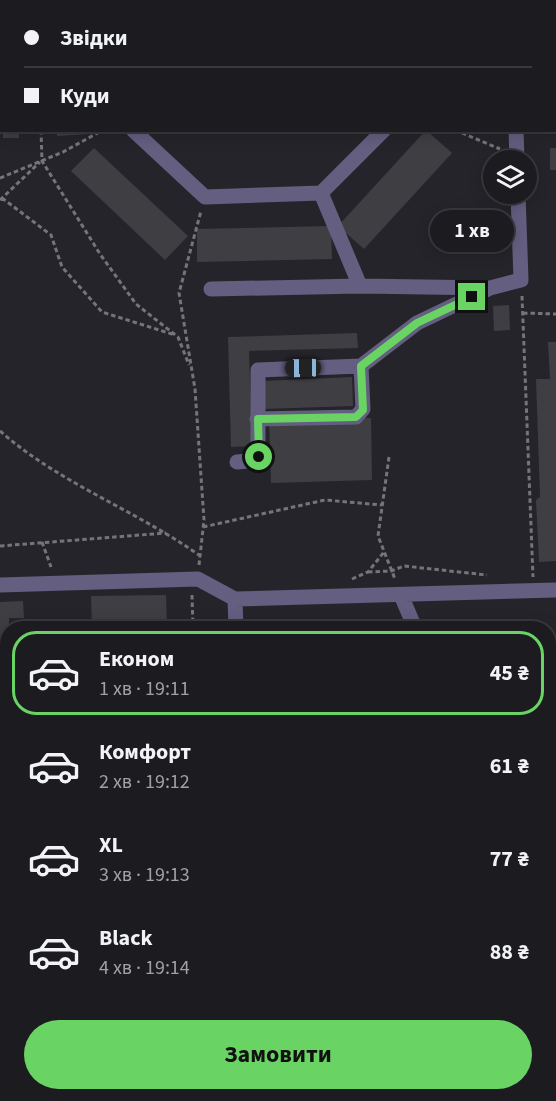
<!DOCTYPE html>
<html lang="uk">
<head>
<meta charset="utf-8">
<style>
	:root { --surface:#1c1b20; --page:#252429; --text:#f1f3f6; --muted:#a0a1a5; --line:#3a393e; --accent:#69d464 }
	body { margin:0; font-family:"Source Sans 3",sans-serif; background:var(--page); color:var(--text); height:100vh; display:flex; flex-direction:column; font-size:22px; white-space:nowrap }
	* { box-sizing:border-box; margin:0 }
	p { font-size:20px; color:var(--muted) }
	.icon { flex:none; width:33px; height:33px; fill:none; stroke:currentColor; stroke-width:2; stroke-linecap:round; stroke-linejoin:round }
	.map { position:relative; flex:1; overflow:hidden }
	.side { position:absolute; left:0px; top:621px; width:556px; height:480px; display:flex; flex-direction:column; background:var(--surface); border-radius:24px 24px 0 0; box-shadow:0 3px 15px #0003,0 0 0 2px var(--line) }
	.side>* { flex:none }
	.banner { position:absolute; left:0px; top:0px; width:556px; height:132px; box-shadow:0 3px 15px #0003,0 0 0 2px var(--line); display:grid; align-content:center; height:132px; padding:0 24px; background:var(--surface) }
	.buttons { position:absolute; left:483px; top:150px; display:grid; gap:12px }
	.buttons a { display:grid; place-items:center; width:54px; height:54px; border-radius:50%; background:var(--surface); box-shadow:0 3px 15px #0003,0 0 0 2px var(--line); font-size:30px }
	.end { position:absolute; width:27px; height:27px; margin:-14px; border:8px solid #69d464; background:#111; box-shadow:0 0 0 3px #111 }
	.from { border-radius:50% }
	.bubble { position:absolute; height:42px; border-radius:21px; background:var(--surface); box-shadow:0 3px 15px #0003,0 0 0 2px var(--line); font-size:20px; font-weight:700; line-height:42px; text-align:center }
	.car { position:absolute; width:18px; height:36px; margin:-18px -9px; border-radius:8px; box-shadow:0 0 4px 2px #0007; background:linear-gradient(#222 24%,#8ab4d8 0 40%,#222 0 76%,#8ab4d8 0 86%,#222 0) }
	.banner b { display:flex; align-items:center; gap:21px; height:57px; font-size:22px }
	.banner b+b { border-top:2px solid var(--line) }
	.banner i { width:15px; height:15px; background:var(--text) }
	ul { padding:10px 0 0; list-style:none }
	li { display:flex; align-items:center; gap:18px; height:84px; margin:0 12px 9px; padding:0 12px; border:3px solid transparent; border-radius:24px }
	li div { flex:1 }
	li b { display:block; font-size:22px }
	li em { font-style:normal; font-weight:700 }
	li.selected { border-color:var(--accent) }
	li>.icon { width:54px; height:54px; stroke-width:1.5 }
	.button { display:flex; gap:12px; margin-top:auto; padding:12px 24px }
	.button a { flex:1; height:69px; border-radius:36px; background:var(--accent); color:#111; font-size:24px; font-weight:700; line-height:69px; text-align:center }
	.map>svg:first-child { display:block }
	.building { fill:#3f3e43 }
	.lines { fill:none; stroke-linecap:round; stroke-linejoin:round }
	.path { stroke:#757479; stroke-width:3; stroke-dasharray:4.5 3; stroke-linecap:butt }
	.minor { stroke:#645e80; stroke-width:15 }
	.route { stroke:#69d464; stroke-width:8 }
</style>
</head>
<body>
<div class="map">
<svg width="556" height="1101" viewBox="0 0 556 1101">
	<rect width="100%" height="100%" fill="#25242a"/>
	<path class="building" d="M3,130H19V138H3Z
		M57,130H91V134L57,136Z
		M426,130L452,153L364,249L338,226Z
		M94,148L188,236L165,260L71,171Z
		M550,148H556V170H550Z
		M331,226L332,259L197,262V229Z
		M509,305L510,330L494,331L493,306Z
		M357,333L358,348L249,351L252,446L231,447L228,337Z
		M548,342H556V561L539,562L536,500L540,497L536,379H550Z
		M352,377L353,406L264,409L263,381Z
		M371,418L372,480L271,483L269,420Z
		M166,595L167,628H92L91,596Z
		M23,601L24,618H9L8,711H0V602Z
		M556,642V674H549V643Z
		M549,1021H556V1051H549Z
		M329,1094H355V1101H329Z
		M446,1094H465V1101H446Z
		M506,1094H540V1101H507Z"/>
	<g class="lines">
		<path class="path" d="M38,0V2
			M41,130L42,161L100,254L136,304L178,337L189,365
			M455,130L500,149
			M0,178L63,152L103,130
			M2,198L51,235L62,267L102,312L175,335
			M0,200L40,162
			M522,296L533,577
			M523,313L556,314
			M0,431C59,483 135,510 199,555
			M389,457L378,536L395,579
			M203,527L325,500L382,505
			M42,542L51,567
			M0,546L166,533
			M199,565L204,520L195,389L179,293L201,211
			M368,572L391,571L404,566L487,575
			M352,579L368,572L384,552
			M192,595L193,628
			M0,833L8,843
			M0,891L8,889
			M0,934H8
			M549,940L556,956
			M549,964L556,965
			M549,1057H556
			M493,1094V1101"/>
		<path class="minor" d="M118,0V2
			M403,0V2
			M555,12H556
			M555,105H556
			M133,130L205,197L321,193L384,130
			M516,130L517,160
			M321,193L360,286
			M211,289L360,286L490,288L521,280L518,194
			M257,419L356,417L363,409L361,366
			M237,462L258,460V370L361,366L417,323L488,289
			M0,585L198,579L235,599
			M401,595L415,628
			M236,628L235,599L556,590
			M549,693L556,692
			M194,1094V1101"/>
	</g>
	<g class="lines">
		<path class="route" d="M259,457L258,419L356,417L363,410L361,366L417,323L472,297"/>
	</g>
</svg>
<div class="buttons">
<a><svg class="icon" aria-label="layers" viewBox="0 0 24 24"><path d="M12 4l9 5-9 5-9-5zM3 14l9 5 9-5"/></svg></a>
</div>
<i class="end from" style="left:259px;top:457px"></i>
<i class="end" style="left:472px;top:297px"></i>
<div class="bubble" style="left:430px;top:210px;width:84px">1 хв</div>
<i class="car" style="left:303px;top:368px;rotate:269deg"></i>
<div class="banner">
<b><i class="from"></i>Звідки</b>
<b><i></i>Куди</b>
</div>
<section class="side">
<ul>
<li class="selected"><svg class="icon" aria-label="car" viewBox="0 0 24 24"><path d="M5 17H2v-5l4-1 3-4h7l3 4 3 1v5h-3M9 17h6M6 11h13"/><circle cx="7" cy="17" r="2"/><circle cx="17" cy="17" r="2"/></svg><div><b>Економ</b><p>1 хв · 19:11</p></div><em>45 ₴</em></li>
<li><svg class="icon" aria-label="car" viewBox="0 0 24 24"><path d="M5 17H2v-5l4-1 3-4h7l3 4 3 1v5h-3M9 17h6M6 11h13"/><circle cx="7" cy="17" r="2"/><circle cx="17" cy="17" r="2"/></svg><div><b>Комфорт</b><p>2 хв · 19:12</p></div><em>61 ₴</em></li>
<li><svg class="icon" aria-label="car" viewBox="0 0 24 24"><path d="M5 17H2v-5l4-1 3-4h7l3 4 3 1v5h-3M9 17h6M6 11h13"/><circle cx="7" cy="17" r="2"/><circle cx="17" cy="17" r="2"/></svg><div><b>XL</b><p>3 хв · 19:13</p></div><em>77 ₴</em></li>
<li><svg class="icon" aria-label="car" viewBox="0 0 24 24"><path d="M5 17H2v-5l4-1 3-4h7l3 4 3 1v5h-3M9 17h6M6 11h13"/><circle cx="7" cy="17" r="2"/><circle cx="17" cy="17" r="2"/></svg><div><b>Black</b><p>4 хв · 19:14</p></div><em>88 ₴</em></li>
</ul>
<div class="button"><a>Замовити</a></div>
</section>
</div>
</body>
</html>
